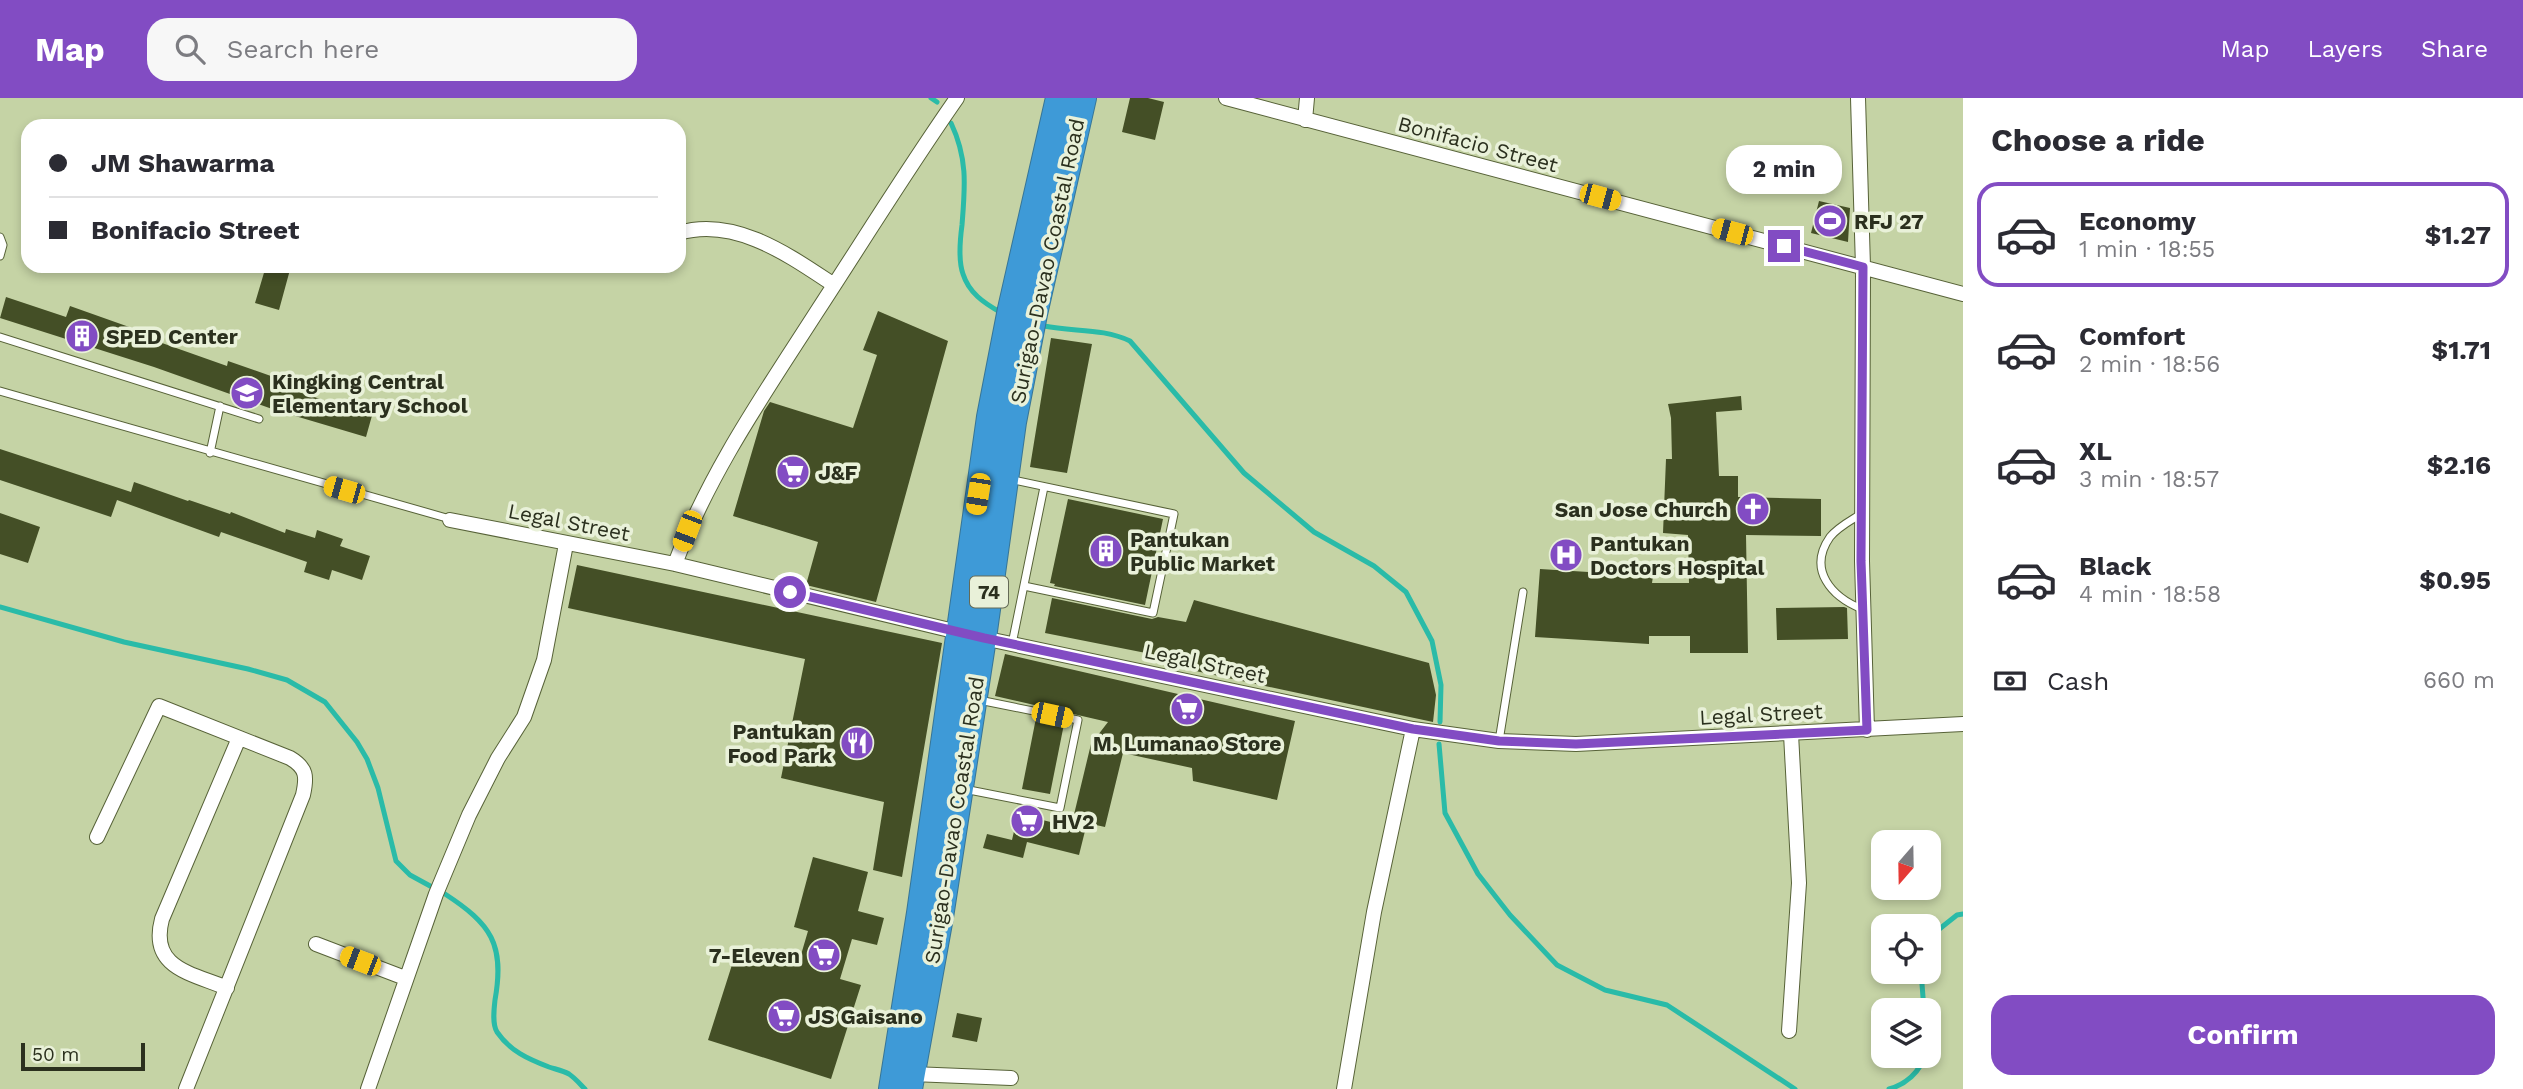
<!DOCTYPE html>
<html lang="en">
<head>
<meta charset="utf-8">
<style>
	:root { --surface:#fff; --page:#f7f7f7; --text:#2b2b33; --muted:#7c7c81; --line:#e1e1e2; --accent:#824cc3 }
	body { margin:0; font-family:"Work Sans",sans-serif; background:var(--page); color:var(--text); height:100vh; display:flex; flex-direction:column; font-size:26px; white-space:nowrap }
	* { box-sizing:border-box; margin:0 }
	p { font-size:23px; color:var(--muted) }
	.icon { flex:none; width:38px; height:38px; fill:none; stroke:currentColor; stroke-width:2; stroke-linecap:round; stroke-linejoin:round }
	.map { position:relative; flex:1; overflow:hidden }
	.sheet { display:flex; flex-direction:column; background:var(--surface); width:560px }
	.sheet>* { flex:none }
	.banner { position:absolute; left:21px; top:21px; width:665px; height:154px; border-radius:21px; box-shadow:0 4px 10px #0003; display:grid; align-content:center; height:154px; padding:0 28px; background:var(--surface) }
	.needle { width:46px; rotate:200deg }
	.buttons { position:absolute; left:1871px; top:732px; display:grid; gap:14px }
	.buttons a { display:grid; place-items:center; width:70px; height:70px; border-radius:14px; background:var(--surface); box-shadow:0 4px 10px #0003; font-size:35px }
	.scale { position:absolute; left:21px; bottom:18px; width:124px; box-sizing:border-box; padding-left:7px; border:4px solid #2b301e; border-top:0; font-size:19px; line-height:24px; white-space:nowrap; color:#2b301e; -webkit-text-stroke:5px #e9f1d9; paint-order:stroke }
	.end { position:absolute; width:32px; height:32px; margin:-16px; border:9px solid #824cc3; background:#fff; box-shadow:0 0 0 4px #fff }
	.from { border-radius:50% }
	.bubble { position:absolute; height:49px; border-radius:21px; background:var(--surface); box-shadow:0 4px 10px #0003; font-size:23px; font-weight:700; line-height:49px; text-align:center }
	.car { position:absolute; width:21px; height:42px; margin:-21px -10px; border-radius:9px; box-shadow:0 0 5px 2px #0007; background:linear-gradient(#f5c518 24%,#345 0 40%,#f5c518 0 76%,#345 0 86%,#f5c518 0) }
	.banner b { display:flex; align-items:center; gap:24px; height:66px; font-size:26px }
	.banner b+b { border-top:2px solid var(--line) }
	.banner i { width:18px; height:18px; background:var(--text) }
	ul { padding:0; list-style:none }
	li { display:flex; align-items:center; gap:21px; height:105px; margin:0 14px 10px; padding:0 14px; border:4px solid transparent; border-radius:21px }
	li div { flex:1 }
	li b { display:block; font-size:26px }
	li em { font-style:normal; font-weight:700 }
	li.selected { border-color:var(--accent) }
	li>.icon { width:63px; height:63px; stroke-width:1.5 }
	h2 { padding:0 28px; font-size:32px; line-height:84px }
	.pay { display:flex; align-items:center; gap:18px; height:77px; padding:0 28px; font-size:26px }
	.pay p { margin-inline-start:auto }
	.action { display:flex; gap:14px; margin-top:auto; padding:14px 28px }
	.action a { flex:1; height:80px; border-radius:21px; background:var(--accent); color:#fff; font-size:28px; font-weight:700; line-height:80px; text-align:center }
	header { display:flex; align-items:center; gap:42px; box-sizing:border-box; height:98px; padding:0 35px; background:var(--accent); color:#fff }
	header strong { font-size:33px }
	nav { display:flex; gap:38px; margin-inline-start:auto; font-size:24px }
	.search { width:490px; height:63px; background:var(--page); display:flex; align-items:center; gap:18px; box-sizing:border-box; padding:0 24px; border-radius:21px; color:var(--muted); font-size:26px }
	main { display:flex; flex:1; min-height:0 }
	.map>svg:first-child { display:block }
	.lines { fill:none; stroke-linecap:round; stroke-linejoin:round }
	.stream { stroke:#2abba8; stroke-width:5 }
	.building { fill:#444f26 }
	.lane-casing { stroke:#576238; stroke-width:9 }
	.street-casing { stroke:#576238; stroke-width:16 }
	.highway-casing { stroke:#377596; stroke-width:28 }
	.lane { stroke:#fff; stroke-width:7 }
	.street { stroke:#fff; stroke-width:14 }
	.highway { stroke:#3e9ad7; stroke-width:26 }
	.route { stroke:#824cc3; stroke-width:9 }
	.labels { text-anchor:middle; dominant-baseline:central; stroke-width:7; stroke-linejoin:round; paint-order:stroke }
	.shield { fill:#e9f1d9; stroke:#646a56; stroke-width:2 }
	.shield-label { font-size:19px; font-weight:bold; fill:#2b301e }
	.street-label { font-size:21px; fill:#2b301e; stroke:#e9f1d9 }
	.poi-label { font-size:21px; font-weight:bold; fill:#2b301e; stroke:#e9f1d9; text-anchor:start }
</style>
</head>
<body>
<header>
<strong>Map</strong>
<div class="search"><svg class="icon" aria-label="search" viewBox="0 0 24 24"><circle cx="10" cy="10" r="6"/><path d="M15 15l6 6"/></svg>Search here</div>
<nav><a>Map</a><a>Layers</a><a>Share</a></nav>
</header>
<main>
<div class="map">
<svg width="1963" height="991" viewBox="0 0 1963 991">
	<rect width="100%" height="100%" fill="#c5d3a5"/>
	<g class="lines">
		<path class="stream" d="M931,0L937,4
			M951,25C968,61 965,89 962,127C960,142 958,162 963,176C969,195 984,205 1000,214
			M1044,228C1074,234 1103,230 1130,243L1244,375L1314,434L1374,468L1406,494L1432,543L1441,587L1440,624
			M0,509L124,544L248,571L287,582L325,604L357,644L367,661L378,690L396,763L410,777L432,789
			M1439,646L1445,715L1478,776L1510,817L1557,867L1605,892L1667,907L1795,991
			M445,796C491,826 505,846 495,902C494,911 492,926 497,934C510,953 528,961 549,969C555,971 564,973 569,976C575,980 580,986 585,991
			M1928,840L1957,817L1963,816
			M1921,873L1924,912
			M1889,991C1904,987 1922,974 1923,957"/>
	</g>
	<path class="building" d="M1130,0H1148L1164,4L1155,42L1122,34Z
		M1819,103L1850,110L1848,144L1811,135Z
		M266,168H291L279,212L255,205Z
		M6,199L66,219L70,208L163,241L162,245L227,268L228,263L285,283L283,289L342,308L343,305L373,314L366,339L275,312L154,269L0,220Z
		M878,213L948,243L876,504L806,487L818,444L733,418L764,313L770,304L853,330L877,257L863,252Z
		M1051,240L1092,246L1067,375L1030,369Z
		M1741,298L1742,312L1716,314L1719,378H1738V399L1821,401V438L1746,437L1748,555H1690V538H1649V546L1535,539L1540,471L1653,478L1652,485H1689L1688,437L1663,435L1666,361H1672L1671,320L1668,306Z
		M0,351L131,394L134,384L188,403L189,402L230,416L231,414L285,435L286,431L315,440L317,432L343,441L340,448L370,458L362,482L332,472L329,482L304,474L307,464L221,434L219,439L117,402L111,419L0,382Z
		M1068,401L1163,421L1145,507L1054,488L1055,486L1050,485Z
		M0,415L40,429L28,465L0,456Z
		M577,467L942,545L902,779L873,772L884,704L781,680L805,561L568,510Z
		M1052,500L1152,521L1158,519L1186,524L1194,502L1429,565L1436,597L1433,624L1154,564L1156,557L1045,535Z
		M1844,509L1847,510L1848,541L1777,542L1776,510Z
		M1005,556L1295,623L1277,702L1193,683L1192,670L1123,655L1105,729L1087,725L1079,757L1027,744L1023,760L983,750L987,736L1012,742L1018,716L1071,729L1091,646L1108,624L995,598Z
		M1036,620L1064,626L1050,696L1022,691Z
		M813,759L868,774L858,813L884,820L877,847L852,841L840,881L861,887L831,981L708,942L738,848L798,867L808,833L794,829Z
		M957,915L982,920L977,944L952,939Z"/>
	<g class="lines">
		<defs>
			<path id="lane" d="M0,139L3,147L0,158
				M0,239L259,321
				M0,293L450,421
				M210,355L220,308
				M1009,381L1174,416L1153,515L1024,488
				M1861,416C1850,423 1838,429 1830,439C1807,472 1832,499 1862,511
				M1012,546L1044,389
				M1499,643L1523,494
				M964,691L1060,710L1078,622L979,602"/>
			<path id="street" d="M1226,0L1963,196
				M1858,0L1863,169L1862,463L1867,632
				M1305,22L1307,0
				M679,135C735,118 790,158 834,187
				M450,422L675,466L983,540L1413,631L1499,643L1576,646L1963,626
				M675,466C709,375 764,296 816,215C863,143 908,70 957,0
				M97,739L159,608L290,660C307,670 307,679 303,697L186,991
				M316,846L405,880
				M227,890C191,875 149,870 162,821L239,640
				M1789,933L1799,785L1791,636
				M912,976L1011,980
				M368,991L436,796L469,717L498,660L524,619L544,562L566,446
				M1344,991L1374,814L1413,631"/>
			<path id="highway" d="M892,991L920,815L990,319L1011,211L1059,0
				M909,991L940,819L983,540L1013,324L1034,216L1083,0"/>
		</defs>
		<use href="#lane" class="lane-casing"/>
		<use href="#street" class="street-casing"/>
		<use href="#highway" class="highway-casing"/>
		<use href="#lane" class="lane"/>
		<use href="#street" class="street"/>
		<use href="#highway" class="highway"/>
	</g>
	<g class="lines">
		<path class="route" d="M790,494L984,540L1413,631L1499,643L1576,646L1867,632L1861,463L1863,169L1784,148"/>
	</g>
	<defs>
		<symbol id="stadium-disc" viewBox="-11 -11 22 22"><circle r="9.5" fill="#824cc3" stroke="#e9f1d9"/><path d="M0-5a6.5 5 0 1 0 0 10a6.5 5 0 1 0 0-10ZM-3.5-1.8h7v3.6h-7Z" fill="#fff"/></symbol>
		<symbol id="building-disc" viewBox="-11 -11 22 22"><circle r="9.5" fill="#824cc3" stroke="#e9f1d9"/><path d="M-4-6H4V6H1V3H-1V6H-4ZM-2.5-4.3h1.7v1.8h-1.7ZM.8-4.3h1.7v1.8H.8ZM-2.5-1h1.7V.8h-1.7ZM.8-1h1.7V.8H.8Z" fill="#fff"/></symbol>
		<symbol id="school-disc" viewBox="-11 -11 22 22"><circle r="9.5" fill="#824cc3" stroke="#e9f1d9"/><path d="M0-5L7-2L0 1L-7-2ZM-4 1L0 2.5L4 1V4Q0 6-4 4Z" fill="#fff"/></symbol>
		<symbol id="supermarket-disc" viewBox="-11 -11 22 22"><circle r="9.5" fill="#824cc3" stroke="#e9f1d9"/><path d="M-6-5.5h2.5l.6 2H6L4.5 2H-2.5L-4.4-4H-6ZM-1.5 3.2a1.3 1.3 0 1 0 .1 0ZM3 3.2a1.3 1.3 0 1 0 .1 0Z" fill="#fff"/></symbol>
		<symbol id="church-disc" viewBox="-11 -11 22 22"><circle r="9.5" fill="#824cc3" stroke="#e9f1d9"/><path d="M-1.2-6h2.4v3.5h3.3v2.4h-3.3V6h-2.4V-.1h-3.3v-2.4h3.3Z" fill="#fff"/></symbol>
		<symbol id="hospital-disc" viewBox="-11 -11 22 22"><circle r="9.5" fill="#824cc3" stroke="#e9f1d9"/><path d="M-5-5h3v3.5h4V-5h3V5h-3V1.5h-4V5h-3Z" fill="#fff"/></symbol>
		<symbol id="restaurant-disc" viewBox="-11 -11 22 22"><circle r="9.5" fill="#824cc3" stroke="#e9f1d9"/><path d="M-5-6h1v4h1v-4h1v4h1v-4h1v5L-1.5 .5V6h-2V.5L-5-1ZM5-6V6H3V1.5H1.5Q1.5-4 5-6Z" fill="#fff"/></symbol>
	</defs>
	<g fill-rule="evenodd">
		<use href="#stadium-disc" x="1811" y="104" width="38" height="38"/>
		<use href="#building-disc" x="63" y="219" width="38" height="38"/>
		<use href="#school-disc" x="228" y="276" width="38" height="38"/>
		<use href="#supermarket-disc" x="774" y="355" width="38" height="38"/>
		<use href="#church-disc" x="1734" y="392" width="38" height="38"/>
		<use href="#building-disc" x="1087" y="434" width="38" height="38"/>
		<use href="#hospital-disc" x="1547" y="438" width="38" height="38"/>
		<use href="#supermarket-disc" x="1168" y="592" width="38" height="38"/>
		<use href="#restaurant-disc" x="838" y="626" width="38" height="38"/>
		<use href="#supermarket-disc" x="1008" y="704" width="38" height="38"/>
		<use href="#supermarket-disc" x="805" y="838" width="38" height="38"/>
		<use href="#supermarket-disc" x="765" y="899" width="38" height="38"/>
	</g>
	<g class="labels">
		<rect class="shield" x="970" y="478.5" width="38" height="31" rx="5"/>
		<g class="shield-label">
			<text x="989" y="494">74</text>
		</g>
		<g class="street-label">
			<text transform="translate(1478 46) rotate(15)">Bonifacio Street</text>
			<text transform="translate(1047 163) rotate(-78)">Surigao-Davao Coastal Road</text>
			<text transform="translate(569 424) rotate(11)">Legal Street</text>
			<text transform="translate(1205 565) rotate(12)">Legal Street</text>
			<text transform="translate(1761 616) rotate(-3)">Legal Street</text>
			<text transform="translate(954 722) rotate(-81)">Surigao-Davao Coastal Road</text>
		</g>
		<g class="poi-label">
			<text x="1854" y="123">RFJ 27</text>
			<text x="106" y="238">SPED Center</text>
			<text x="272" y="283">Kingking Central<tspan x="272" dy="24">Elementary School</tspan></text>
			<text x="818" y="374">J&amp;F</text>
			<text x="1728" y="411" text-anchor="end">San Jose Church</text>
			<text x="1130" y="441">Pantukan<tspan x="1130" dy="24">Public Market</tspan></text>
			<text x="1590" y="445">Pantukan<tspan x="1590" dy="24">Doctors Hospital</tspan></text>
			<text x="832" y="633" text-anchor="end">Pantukan<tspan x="832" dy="24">Food Park</tspan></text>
			<text x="1187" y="645" text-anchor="middle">M. Lumanao Store</text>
			<text x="1052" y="723">HV2</text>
			<text x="800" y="857" text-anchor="end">7-Eleven</text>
			<text x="808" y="918">JS Gaisano</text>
		</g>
	</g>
</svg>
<div class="buttons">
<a><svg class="needle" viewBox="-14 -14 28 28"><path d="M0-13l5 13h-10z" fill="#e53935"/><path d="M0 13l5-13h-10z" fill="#7c7c81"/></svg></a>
<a><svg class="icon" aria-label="locate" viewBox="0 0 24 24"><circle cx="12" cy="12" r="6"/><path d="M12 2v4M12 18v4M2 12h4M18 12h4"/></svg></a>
<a><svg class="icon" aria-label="layers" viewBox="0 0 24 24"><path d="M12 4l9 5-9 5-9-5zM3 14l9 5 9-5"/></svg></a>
</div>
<div class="scale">50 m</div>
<i class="end from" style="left:790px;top:494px"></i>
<i class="end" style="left:1784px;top:148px"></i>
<div class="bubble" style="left:1726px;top:47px;width:116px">2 min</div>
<i class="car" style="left:1600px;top:99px;rotate:105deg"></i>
<i class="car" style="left:1732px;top:134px;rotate:285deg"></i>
<i class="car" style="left:344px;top:392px;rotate:286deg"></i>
<i class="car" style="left:978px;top:396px;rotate:189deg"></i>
<i class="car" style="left:687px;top:433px;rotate:201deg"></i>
<i class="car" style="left:1052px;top:617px;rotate:102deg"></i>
<i class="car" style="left:360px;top:863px;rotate:291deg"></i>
<div class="banner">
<b><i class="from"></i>JM Shawarma</b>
<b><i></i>Bonifacio Street</b>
</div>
</div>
<section class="sheet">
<h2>Choose a ride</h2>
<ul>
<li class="selected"><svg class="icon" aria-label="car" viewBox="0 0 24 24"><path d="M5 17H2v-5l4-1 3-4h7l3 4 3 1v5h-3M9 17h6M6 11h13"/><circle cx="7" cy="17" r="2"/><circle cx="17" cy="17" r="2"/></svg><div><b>Economy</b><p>1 min · 18:55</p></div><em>$1.27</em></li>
<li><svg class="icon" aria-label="car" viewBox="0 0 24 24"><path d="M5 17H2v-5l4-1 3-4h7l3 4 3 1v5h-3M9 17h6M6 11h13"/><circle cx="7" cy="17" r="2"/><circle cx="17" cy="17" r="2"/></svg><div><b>Comfort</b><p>2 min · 18:56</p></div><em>$1.71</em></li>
<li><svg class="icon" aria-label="car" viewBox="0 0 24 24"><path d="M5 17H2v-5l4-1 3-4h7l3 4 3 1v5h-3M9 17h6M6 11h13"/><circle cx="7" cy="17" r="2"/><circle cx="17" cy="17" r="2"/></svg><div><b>XL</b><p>3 min · 18:57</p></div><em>$2.16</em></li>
<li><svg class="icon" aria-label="car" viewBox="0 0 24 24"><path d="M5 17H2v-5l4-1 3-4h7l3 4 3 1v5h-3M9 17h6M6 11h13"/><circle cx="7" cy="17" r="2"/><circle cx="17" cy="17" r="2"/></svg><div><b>Black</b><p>4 min · 18:58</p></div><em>$0.95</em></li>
</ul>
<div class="pay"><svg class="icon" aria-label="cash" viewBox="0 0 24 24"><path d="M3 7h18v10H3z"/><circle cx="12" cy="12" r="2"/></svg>Cash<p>660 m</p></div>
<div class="action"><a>Confirm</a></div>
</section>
</main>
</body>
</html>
